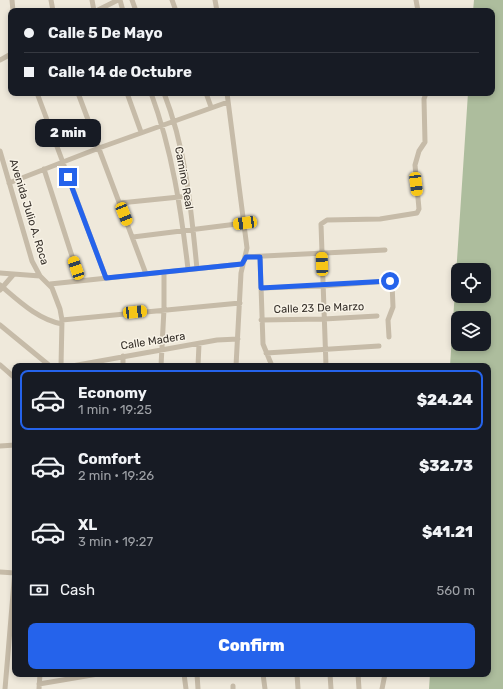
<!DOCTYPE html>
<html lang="en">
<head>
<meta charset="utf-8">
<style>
	:root { --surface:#171b24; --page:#20242c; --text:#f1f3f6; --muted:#9ea1a6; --line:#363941; --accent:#2563eb }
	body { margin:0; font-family:Rubik,sans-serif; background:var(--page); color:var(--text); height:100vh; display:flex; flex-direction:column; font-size:15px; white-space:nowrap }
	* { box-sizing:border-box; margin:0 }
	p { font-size:13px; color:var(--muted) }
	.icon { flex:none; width:22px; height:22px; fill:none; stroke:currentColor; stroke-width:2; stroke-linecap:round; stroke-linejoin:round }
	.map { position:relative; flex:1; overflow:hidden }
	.side { position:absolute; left:12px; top:363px; width:479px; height:314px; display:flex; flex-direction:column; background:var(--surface); border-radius:8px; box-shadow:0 2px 6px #0003 }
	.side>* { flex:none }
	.banner { position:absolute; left:8px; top:8px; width:487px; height:88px; border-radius:8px; box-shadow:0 2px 6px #0003; display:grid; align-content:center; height:88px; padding:0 16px; background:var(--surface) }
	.tools { position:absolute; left:451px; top:263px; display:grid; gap:8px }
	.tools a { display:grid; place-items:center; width:40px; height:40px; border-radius:8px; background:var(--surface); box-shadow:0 2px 6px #0003; font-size:20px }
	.end { position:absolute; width:18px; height:18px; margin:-9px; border:5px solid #2563eb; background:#fff; box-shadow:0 0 0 2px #fff }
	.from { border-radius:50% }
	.bubble { position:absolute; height:28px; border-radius:8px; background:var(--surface); box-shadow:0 2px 6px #0003; font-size:13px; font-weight:800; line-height:28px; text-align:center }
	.car { position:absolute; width:12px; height:24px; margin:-12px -6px; border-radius:5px; box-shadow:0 0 3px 1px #0007; background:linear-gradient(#f5c518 24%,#345 0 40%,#f5c518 0 76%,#345 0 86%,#f5c518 0) }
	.banner b { display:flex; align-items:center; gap:14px; height:38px; font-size:15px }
	.banner b+b { border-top:1px solid var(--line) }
	.banner i { width:10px; height:10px; background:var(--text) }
	ul { padding:7px 0 0; list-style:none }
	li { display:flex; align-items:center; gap:12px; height:60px; margin:0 8px 6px; padding:0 8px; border:2px solid transparent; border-radius:8px }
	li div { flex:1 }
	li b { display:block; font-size:15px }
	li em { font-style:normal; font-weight:800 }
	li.current { border-color:var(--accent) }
	li>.icon { width:36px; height:36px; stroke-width:1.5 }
	.pay { display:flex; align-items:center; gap:10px; height:44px; padding:0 16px; font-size:15px }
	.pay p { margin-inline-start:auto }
	.button { display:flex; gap:8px; margin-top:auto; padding:8px 16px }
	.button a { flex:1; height:46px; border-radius:8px; background:var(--accent); color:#fff; font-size:16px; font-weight:800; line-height:46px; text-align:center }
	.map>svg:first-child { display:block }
	.green { fill:#adbd9d; fill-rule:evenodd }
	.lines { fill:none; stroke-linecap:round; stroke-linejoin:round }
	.minor { stroke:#c6bba8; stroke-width:5 }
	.route { stroke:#2563eb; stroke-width:5 }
	.labels { text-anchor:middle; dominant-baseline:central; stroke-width:3; stroke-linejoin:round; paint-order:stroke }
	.street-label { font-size:11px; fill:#342e28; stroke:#f8f3e7 }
</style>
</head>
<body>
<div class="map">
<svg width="503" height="689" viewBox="0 0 503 689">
	<rect width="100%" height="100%" fill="#efe9db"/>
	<path class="green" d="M474,0H503V689H429L430,674H488V366H450L468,93H492V11H473ZM458,270H484V296H458ZM458,318H484V344H458Z"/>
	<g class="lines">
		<path class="minor" d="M12,0L13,11
			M51,0L53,11
			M92,0L94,11
			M120,0L123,11
			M132,0L136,11
			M172,0L176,11
			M215,0L217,11
			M416,0L418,11
			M96,11L118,0
			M0,60L11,54
			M37,93L106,278
			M78,93L146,274
			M127,93L141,132
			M151,93C172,150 181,209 188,269
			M164,93C186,149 191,209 197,269
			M206,93L211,107
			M227,93L247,248L241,273L236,366
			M0,151L32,261L40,276L52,288L60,309L62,320L61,366
			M44,169L80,281
			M9,183L99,148L228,102
			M120,203L189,196
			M133,237L245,223
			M246,257L385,250
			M260,257L263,344L272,366
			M0,273L40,276
			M50,284L242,264
			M0,285C19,301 37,319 62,324
			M261,288L323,286L389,281L392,283L393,307L388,320L389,337
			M0,290L13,275
			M62,320L240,303
			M261,320L324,319L377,316
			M0,325L50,366
			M266,353L379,346
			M0,365L15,378
			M72,366L217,340L238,339
			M123,366V356
			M161,366L164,309V272
			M198,366L199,344
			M326,366L321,224L327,220L380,219L417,213L419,209L415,165L419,151L425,142L424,99L426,93
			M0,446L15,445
			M0,572L15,573
			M184,674L186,689
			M197,674L198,689
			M263,674L265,689
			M297,674L298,689
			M330,674L331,689
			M358,674L359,689
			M39,684L98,674
			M233,686V689
			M5,689L15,570
			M39,689L40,674
			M382,689L385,674"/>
	</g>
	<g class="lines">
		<path class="route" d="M68,177L106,278L242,264L246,257H260L261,288L390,281"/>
	</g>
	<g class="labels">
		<g class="street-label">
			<text transform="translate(184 178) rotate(80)">Camino Real</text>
			<text transform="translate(29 212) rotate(73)">Avenida Julio A. Roca</text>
			<text transform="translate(319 308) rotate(-2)">Calle 23 De Marzo</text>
			<text transform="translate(153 341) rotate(-9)">Calle Madera</text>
		</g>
	</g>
</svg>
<div class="tools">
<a><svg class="icon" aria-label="locate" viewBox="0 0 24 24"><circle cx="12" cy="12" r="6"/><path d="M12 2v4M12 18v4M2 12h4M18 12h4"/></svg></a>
<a><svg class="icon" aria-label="layers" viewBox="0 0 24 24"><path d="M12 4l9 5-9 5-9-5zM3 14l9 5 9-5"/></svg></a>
</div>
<i class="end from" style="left:390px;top:281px"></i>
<i class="end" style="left:68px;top:177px"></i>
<div class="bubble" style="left:35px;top:119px;width:66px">2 min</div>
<i class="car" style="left:416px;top:184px;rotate:173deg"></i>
<i class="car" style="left:124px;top:214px;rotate:158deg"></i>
<i class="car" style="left:245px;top:223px;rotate:262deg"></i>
<i class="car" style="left:322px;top:264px;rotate:358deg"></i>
<i class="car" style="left:76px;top:268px;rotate:341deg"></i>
<i class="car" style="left:135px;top:312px;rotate:84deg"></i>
<div class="banner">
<b><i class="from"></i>Calle 5 De Mayo</b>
<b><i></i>Calle 14 de Octubre</b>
</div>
<section class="side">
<ul>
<li class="current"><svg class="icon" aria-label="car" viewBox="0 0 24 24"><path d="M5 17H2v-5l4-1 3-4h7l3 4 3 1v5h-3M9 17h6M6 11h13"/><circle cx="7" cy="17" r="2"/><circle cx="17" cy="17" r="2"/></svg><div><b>Economy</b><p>1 min · 19:25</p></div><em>$24.24</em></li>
<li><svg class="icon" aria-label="car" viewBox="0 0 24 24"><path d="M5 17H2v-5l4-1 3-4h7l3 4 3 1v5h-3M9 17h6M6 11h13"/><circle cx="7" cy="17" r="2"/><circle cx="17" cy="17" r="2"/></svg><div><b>Comfort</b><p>2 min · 19:26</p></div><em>$32.73</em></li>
<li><svg class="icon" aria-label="car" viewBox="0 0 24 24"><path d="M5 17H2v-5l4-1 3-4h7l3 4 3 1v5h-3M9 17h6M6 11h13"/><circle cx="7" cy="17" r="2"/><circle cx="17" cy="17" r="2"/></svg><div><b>XL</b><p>3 min · 19:27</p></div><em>$41.21</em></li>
</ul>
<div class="pay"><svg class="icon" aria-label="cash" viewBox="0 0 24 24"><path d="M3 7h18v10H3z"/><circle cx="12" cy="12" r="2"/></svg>Cash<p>560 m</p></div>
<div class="button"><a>Confirm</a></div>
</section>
</div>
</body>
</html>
